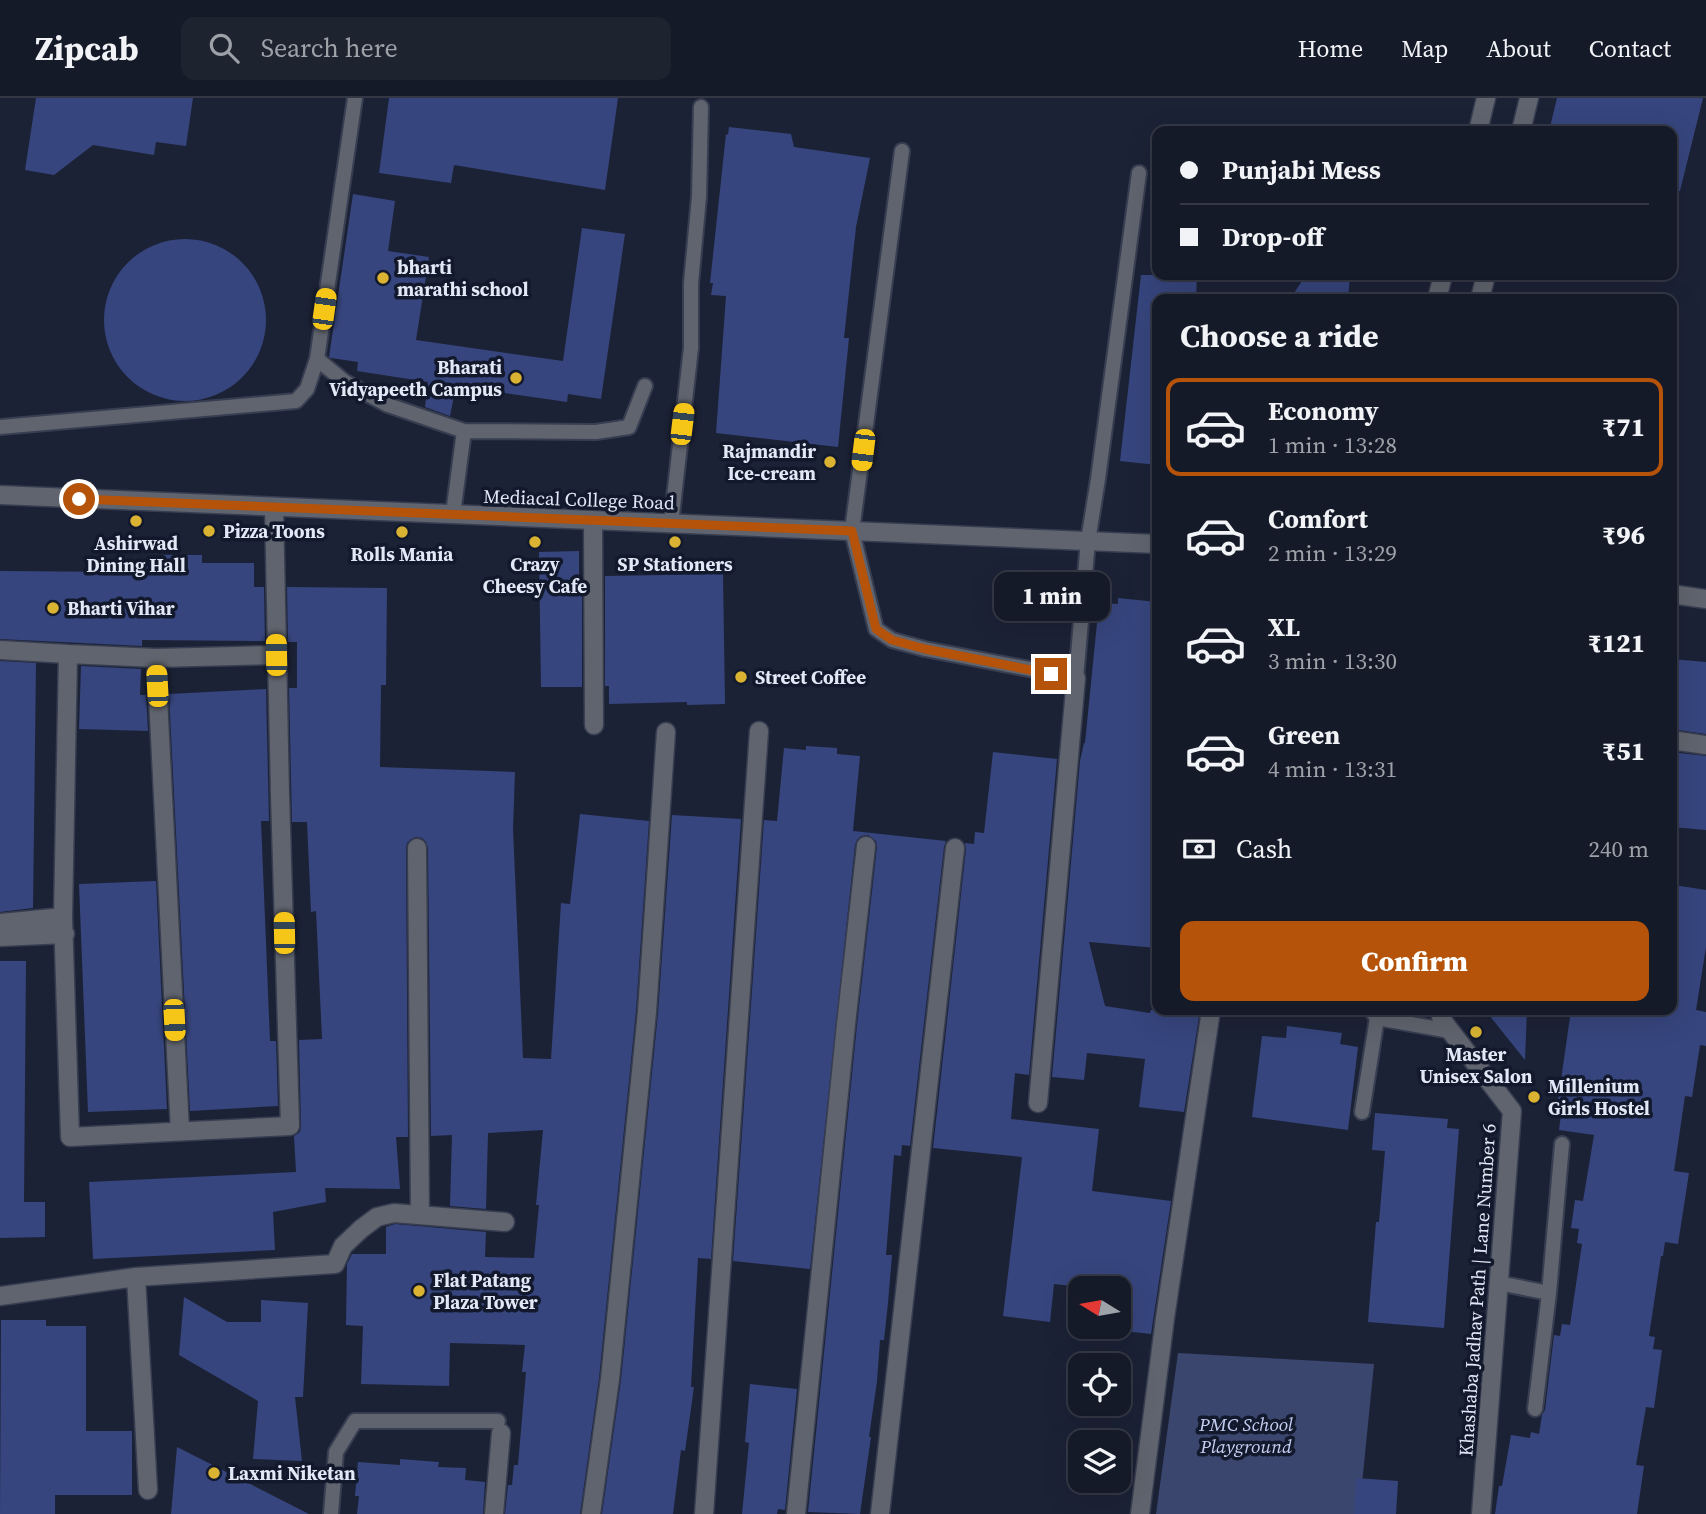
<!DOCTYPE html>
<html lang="en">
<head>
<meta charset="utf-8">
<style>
	:root { --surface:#151a28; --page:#1e2330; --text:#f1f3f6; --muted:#9da1a8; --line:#343845; --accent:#b45309 }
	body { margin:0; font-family:"Source Serif 4",serif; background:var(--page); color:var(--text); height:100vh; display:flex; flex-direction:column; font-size:26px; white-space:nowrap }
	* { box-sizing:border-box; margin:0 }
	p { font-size:23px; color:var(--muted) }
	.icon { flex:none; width:38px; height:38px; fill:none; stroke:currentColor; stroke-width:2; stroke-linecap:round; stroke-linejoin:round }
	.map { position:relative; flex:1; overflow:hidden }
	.side { position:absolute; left:1152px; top:196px; width:525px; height:721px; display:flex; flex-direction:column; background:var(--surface); border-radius:14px; box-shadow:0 7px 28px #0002,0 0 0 2px var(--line) }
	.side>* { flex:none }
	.banner { position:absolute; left:1152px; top:28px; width:525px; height:154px; border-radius:14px; box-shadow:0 7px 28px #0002,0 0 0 2px var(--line); display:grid; align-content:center; height:154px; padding:0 28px; background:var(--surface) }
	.needle { width:46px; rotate:281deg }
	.buttons { position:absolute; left:1068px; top:1178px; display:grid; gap:14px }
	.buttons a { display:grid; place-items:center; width:63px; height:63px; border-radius:14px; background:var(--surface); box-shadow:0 7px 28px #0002,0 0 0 2px var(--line); font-size:35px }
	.end { position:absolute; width:32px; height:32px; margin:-16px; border:9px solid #b45309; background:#fff; box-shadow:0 0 0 4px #fff }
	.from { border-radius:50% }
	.bubble { position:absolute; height:49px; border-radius:14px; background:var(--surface); box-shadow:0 7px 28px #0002,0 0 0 2px var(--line); font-size:23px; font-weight:800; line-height:49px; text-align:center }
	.car { position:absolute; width:21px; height:42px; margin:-21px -10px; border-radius:9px; box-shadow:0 0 5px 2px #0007; background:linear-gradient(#f5c518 24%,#345 0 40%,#f5c518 0 76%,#345 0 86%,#f5c518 0) }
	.banner b { display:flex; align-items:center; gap:24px; height:66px; font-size:26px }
	.banner b+b { border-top:2px solid var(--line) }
	.banner i { width:18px; height:18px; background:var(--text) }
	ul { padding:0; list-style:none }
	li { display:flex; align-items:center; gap:21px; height:98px; margin:0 14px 10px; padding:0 14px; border:4px solid transparent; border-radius:14px }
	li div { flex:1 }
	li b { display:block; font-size:26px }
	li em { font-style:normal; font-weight:800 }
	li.selected { border-color:var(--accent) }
	li>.icon { width:63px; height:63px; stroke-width:1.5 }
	h2 { padding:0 28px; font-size:32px; line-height:84px }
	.pay { display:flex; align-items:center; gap:18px; height:77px; padding:0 28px; font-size:26px }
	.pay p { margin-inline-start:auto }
	.cta { display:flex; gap:14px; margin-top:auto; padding:14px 28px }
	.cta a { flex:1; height:80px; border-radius:14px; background:var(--accent); color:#fff; font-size:28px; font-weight:800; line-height:80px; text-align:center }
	header { display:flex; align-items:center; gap:42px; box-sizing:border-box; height:98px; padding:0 35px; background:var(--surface); border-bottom:2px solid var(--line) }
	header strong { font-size:33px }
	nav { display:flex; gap:38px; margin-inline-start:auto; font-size:24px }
	.search { width:490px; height:63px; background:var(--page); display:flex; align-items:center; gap:18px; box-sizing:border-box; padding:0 24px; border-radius:14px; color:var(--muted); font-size:26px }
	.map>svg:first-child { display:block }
	.green { fill:#3a466e }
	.building { fill:#36457d }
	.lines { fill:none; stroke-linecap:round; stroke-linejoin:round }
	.service-casing { stroke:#383e51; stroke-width:18 }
	.minor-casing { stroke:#383e51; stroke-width:21 }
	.tertiary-casing { stroke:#383e51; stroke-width:21 }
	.service { stroke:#60646e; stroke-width:14 }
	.minor { stroke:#60646e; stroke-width:18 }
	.tertiary { stroke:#60646e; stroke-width:18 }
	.route { stroke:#b45309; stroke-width:9 }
	.poi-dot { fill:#dab333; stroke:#13192c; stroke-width:2.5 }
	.labels { text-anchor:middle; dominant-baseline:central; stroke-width:7; stroke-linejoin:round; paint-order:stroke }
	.poi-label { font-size:19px; font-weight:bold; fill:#e3e8f6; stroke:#13192c; text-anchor:start }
	.street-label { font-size:19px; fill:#e3e8f6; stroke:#13192c }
	.park-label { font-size:19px; font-style:italic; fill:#c3cef1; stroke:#13192c }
</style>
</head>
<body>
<header>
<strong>Zipcab</strong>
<div class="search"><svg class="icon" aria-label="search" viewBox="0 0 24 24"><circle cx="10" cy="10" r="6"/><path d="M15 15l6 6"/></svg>Search here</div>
<nav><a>Home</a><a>Map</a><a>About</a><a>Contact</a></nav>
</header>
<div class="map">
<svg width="1706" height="1416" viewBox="0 0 1706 1416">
	<rect width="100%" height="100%" fill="#1c2236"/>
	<path class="green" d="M1178,1255L1374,1266L1359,1416H1156Z"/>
	<path class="building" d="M36,0H193L186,48L156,44L154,57L93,47L54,77L25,72Z
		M389,0H618L605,92L454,67L451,85L379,75Z
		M1557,0H1703L1680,93L1671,92V33H1549Z
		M729,29L791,36L794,49L870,60L856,129L844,240H849L838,349L716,335L726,198L711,197L713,185H710L726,36L728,37Z
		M353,96L395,103L388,153L429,159L416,242L563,263L582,130L625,136L601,301L568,296L567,304L456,288L450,318L425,309L428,284L357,273L358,264L331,260L329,259Z
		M104 222a81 81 0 1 1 162 0a81 81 0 1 1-162 0Z
		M1141,177H1197L1196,201H1157V367L1120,363Z
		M1306,177H1350L1348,201H1290Z
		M579,453V478H582V589H541L539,454Z
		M164,457H202V465H254V489H264L265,543L142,542V548L0,541V473L127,474V465H164Z
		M723,476L725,606L687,607V604L609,606V588H605V478Z
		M287,489L387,490L386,587H381L380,669L515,674L513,731L523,960L551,961L561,805L570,806L580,716L649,723L636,913L599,1280L580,1416H505L508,1387H512L514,1367H518L526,1274H522L525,1247L450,1245L449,1288L361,1286L363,1228L346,1227L347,1166L352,1156H386V1129L395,1126L486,1134L485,1159L534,1160L539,1107H536L543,1032L488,1035L486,1111L450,1108L452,1037L431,1038L428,750L426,744L422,740L416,739L411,741L407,745L406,750L408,1039H396L400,1091L325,1090L326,1104L273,1114L275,1152L93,1161L89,1084L296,1074L294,1038L300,1034L301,1028L299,942L322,941L316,813L311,814L307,724H292L289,590H297V544H288Z
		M1118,500L1157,504V850L1089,844L1105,908L1150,915L1151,912H1200L1184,1014L1139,1009L1145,961L1087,955L1084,982L1052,979L1080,663L1084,645H1085L1099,505L1118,506Z
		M1671,561L1706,564V636L1671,631Z
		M0,563L36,565L33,810L0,814Z
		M81,568L141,571L140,597H146L148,633L79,631Z
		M266,591L269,723H261L270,943H276L278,1008L190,1013L169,596Z
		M806,648L837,650V656L860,658L853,733L946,743L944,749L910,1048L902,1047L901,1058L894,1057L886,1157H892L888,1205L884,1242H880L877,1283L869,1339H871L860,1416L808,1414L857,927L877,749L876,743L868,737L861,738L857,742L855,747L810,1171L733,1163L764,722L777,723L784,650L806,652Z
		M993,654L1057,661L1029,977L1015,975L1011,1021L1099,1031L1092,1093L1171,1103L1151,1236L1105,1231L1106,1228H1118V1190H1090L1054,1186L1050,1224L1003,1218L1022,1059L933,1050L966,751L965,745L974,746L975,734L984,735Z
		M1671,654L1706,658V732L1671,729Z
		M672,717L741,721L711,1161L698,1160L691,1289H694L685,1353L681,1352L673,1416H602L621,1282L658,915Z
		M156,783L167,1011L88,1014L79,786Z
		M1674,787L1706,792V849L1696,912L1706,914V948L1700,947L1692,999L1685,998L1674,1073L1689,1075L1678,1146L1665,1144L1663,1158H1661L1649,1238L1655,1239L1653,1251L1662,1252L1654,1310L1646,1309L1636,1367L1644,1368L1637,1416H1495L1499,1388H1502L1511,1337L1530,1340L1531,1334L1539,1336L1542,1317L1545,1312L1554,1237L1560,1238L1562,1226L1570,1227L1582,1146L1577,1145L1579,1131L1571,1130L1575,1102L1583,1103L1594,1037L1559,1032L1562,1009L1558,1003L1571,912H1671V799Z
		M0,863H26L24,1104H45V1139L0,1140Z
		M1485,912H1527L1525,962Z
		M1287,928L1342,935L1340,946L1358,949L1348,1032L1252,1019L1262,938L1286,940Z
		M1375,1015L1448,1021L1447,1030L1459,1031L1444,1230L1368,1224L1376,1124H1379L1385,1053L1372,1052Z
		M184,1199L227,1224H261V1202L308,1205L303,1299H295L302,1363L253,1361L258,1303L179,1257Z
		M1,1222H46V1228H86V1333H132V1397H55V1416H0Z
		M750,1286L797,1291L785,1412L778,1411L777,1416H742L749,1345L745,1344Z
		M177,1349L309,1416H171Z
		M400,1361L439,1364L438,1369L466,1370L465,1382L485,1384L483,1416H357L359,1398H355L358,1364L400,1367Z
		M1356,1380L1398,1383L1396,1416H1354Z"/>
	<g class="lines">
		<defs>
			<path id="service" d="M355,0L317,261L345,284L388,307L464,333L596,334L629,329L645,288
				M902,53L852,433L876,531L892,542L925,551L1076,580L1088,443L1098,381L1139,75
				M0,329L296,303L307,291L317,261
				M453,416L464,333
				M671,426L691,250V185L699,99L701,9
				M1371,912L1377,920L1450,933
				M1362,1014L1377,920
				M1498,1185L1549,1195L1562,1046
				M1535,1311L1549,1195
				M331,1416L336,1354L355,1323H498"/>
			<path id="minor" d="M274,409L280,697L290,1028L70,1039L63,819L68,556L156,560L277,557
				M593,423L594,627
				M0,552L68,556
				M156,560L180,1033
				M1671,642L1706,647
				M417,750L420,1117
				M0,825L63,819
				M0,839L65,836
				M1038,1005L1076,580
				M136,1179L148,1392
				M0,1198L136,1179L335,1166L343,1148L361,1131L377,1119L394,1115L505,1124
				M494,1416L501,1335
				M591,1416L610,1281L647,914L666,634
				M704,1416L759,633
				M796,1416L846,926L866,748
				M880,1416L955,750
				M1140,1416L1165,1220L1211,912"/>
			<path id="tertiary" d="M1478,33L1486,0
				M1521,33L1529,0
				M1437,201L1443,177
				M1480,201L1486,177
				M0,397L1157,446
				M1671,496L1706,501
				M1439,912L1442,922L1512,1013L1481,1416"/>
		</defs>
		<use href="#service" class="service-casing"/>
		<use href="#minor" class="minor-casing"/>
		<use href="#tertiary" class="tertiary-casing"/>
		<use href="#service" class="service"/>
		<use href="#minor" class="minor"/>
		<use href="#tertiary" class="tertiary"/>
	</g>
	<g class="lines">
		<path class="route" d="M79,401L852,433L876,531L892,542L925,551L1051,576"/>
	</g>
	<g class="poi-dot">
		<circle cx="383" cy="180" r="7"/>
		<circle cx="516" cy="280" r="7"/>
		<circle cx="830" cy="364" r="7"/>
		<circle cx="136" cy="423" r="7"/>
		<circle cx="209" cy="433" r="7"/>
		<circle cx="402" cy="434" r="7"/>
		<circle cx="535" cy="444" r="7"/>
		<circle cx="675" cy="444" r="7"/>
		<circle cx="53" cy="510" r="7"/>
		<circle cx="741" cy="579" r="7"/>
		<circle cx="1476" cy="934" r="7"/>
		<circle cx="1534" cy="999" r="7"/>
		<circle cx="419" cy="1193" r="7"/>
		<circle cx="214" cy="1375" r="7"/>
	</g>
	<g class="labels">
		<g class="poi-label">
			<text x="397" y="169">bharti<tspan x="397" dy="22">marathi school</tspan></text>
			<text x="502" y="269" text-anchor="end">Bharati<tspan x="502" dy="22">Vidyapeeth Campus</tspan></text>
			<text x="816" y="353" text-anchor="end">Rajmandir<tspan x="816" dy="22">Ice-cream</tspan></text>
			<text x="223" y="433">Pizza Toons</text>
			<text x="136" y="445" text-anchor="middle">Ashirwad<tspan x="136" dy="22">Dining Hall</tspan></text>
			<text x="402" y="456" text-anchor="middle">Rolls Mania</text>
			<text x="535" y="466" text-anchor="middle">Crazy<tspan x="535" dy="22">Cheesy Cafe</tspan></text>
			<text x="675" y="466" text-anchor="middle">SP Stationers</text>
			<text x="67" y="510">Bharti Vihar</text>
			<text x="755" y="579">Street Coffee</text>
			<text x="1476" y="956" text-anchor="middle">Master<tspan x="1476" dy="22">Unisex Salon</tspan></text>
			<text x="1548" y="988">Millenium<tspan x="1548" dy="22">Girls Hostel</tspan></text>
			<text x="433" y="1182">Flat Patang<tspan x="433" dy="22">Plaza Tower</tspan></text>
			<text x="228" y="1375">Laxmi Niketan</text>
		</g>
		<g class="street-label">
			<text transform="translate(579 401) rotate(2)">Mediacal College Road</text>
			<text transform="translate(1477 1192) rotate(-86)">Khashaba Jadhav Path | Lane Number 6</text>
		</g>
		<g class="park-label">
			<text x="1246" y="1326">PMC School<tspan x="1246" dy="22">Playground</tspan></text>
		</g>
	</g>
</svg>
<div class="buttons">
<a><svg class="needle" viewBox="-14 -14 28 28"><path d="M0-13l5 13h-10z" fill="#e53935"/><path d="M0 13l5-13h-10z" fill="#9da1a8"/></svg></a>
<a><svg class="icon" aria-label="locate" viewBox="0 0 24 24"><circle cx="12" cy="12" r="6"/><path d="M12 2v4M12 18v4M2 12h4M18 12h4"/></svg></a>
<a><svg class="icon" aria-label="layers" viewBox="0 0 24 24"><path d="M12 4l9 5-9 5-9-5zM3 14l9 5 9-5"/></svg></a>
</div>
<i class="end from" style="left:79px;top:401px"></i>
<i class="end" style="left:1051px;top:576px"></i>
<div class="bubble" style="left:994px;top:474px;width:116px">1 min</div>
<i class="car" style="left:324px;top:211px;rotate:8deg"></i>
<i class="car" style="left:682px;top:326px;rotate:7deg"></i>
<i class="car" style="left:863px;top:352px;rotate:187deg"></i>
<i class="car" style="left:276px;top:557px;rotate:359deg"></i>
<i class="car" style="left:157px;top:588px;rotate:357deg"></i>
<i class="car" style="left:284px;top:835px;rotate:359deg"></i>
<i class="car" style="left:174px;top:922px;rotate:177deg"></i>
<div class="banner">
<b><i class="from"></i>Punjabi Mess</b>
<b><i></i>Drop-off</b>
</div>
<section class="side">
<h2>Choose a ride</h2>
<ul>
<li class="selected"><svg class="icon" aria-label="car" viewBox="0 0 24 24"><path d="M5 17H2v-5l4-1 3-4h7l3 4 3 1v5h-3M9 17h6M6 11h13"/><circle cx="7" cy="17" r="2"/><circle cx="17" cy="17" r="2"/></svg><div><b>Economy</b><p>1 min · 13:28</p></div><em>₹71</em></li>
<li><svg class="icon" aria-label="car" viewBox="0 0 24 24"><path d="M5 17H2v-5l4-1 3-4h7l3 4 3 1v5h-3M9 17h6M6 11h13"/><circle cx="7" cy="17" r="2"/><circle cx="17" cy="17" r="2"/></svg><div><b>Comfort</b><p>2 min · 13:29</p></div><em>₹96</em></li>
<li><svg class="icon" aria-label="car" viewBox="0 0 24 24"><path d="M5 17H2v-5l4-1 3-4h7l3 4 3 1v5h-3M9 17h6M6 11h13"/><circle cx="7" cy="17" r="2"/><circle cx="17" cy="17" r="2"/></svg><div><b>XL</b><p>3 min · 13:30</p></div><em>₹121</em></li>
<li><svg class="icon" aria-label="car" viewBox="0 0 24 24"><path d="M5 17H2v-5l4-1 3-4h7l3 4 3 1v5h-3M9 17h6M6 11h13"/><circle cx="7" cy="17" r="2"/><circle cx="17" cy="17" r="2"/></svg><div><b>Green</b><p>4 min · 13:31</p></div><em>₹51</em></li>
</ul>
<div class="pay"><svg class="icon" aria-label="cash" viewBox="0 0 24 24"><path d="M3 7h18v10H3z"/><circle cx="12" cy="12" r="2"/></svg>Cash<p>240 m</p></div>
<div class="cta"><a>Confirm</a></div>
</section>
</div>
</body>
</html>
